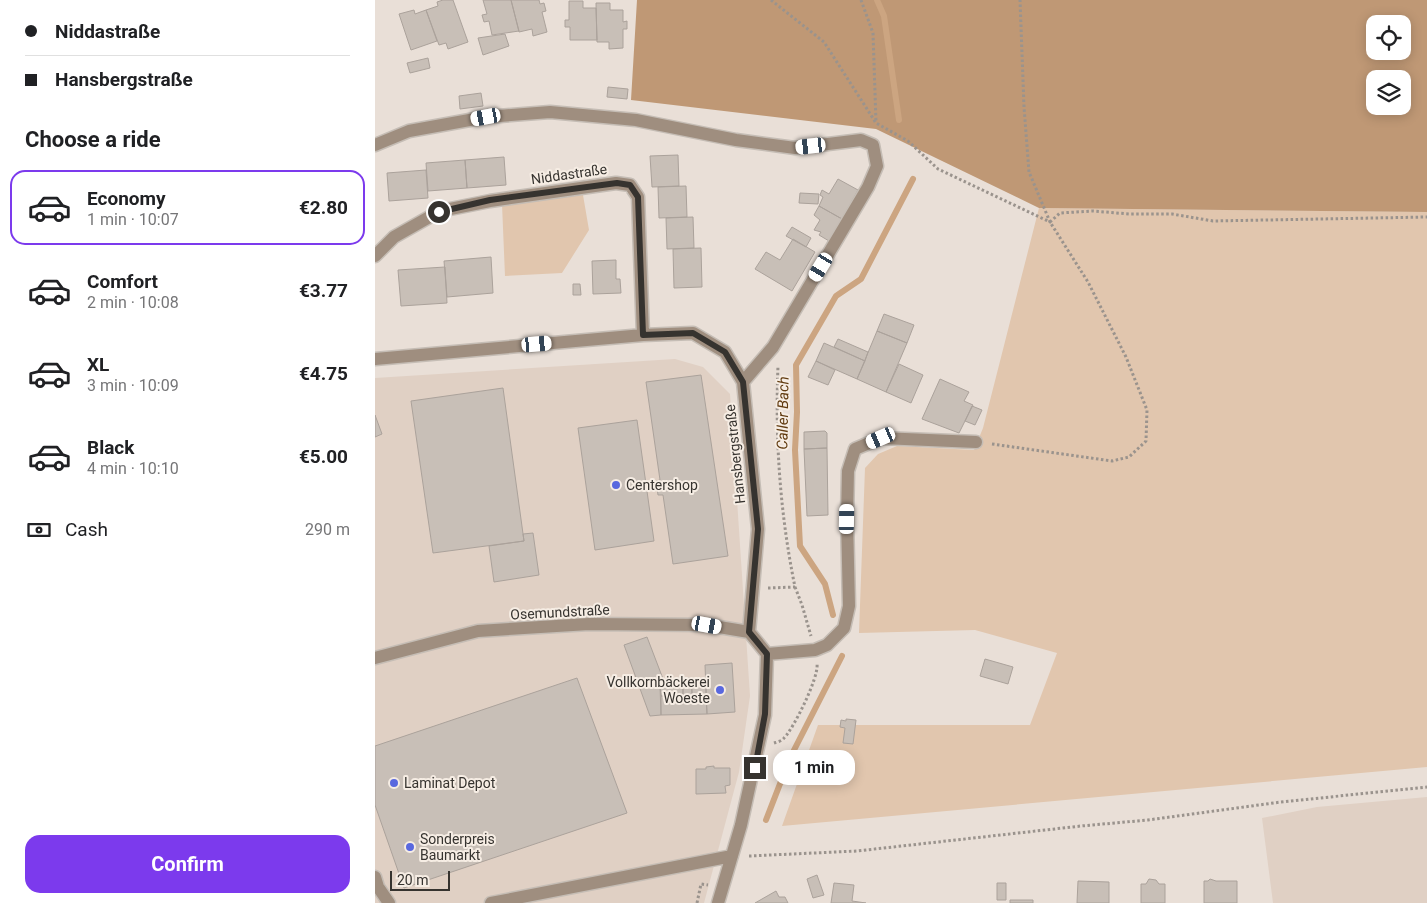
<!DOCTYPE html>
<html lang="en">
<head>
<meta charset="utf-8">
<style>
	:root { --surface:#fff; --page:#f6f6f6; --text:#202124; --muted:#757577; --line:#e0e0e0; --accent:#7c3aed }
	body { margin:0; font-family:Roboto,sans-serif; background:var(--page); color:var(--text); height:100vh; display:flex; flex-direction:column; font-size:19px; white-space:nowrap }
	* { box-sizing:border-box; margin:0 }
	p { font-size:16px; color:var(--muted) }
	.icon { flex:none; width:28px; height:28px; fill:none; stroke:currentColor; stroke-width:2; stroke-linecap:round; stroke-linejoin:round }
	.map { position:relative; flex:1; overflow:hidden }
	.side { display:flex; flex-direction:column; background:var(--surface); width:375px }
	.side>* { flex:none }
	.guide { display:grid; align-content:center; height:110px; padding:0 25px; background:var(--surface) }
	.controls { position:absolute; left:991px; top:15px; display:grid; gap:10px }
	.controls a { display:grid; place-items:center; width:45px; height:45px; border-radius:10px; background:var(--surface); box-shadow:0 2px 12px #0003; font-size:25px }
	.scale { position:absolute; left:15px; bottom:12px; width:60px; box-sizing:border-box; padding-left:5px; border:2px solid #36332f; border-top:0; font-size:14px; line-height:18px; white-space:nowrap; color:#36332f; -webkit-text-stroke:4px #f6ede4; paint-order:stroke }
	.end { position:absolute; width:22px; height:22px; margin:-11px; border:6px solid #36332f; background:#fff; box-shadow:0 0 0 2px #fff }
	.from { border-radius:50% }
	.bubble { position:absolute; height:35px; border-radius:15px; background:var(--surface); box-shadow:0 2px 12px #0003; font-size:16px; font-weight:700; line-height:35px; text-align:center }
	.car { position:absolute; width:15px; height:30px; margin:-15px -8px; border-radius:6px; box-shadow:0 0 4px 1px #0007; background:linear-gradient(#fff 24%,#345 0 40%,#fff 0 76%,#345 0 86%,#fff 0) }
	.guide b { display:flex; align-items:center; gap:18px; height:48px; font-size:19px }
	.guide b+b { border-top:1px solid var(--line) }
	.guide i { width:12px; height:12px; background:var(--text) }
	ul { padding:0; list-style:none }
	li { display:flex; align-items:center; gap:15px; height:75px; margin:0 10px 8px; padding:0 15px; border:2px solid transparent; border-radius:15px }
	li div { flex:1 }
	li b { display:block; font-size:19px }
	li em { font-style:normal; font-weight:700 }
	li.active { border-color:var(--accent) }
	li>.icon { width:45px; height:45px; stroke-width:1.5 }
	h2 { padding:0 25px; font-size:22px; line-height:60px }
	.pay { display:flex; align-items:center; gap:12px; height:55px; padding:0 25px; font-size:19px }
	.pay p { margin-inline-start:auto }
	.button { display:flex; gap:10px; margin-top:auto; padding:10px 25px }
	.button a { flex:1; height:58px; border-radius:15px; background:var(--accent); color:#fff; font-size:20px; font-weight:700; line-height:58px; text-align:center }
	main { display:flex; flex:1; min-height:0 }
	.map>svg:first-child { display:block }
	.built { fill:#e0d0c4 }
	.green { fill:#e1c6ae }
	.forest { fill:#bf9875; fill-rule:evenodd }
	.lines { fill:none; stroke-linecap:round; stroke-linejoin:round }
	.stream { stroke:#cca581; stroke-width:6 }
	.building { fill:#c8bfb7; stroke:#aba29b }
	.minor-casing { stroke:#c5bdb5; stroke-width:15 }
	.path { stroke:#9a938d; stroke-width:3; stroke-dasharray:2.5 2.5; stroke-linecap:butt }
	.minor { stroke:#9f8e7f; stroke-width:12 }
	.route { stroke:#36332f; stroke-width:6 }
	.poi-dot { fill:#5968df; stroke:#f6ede4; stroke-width:2 }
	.labels { text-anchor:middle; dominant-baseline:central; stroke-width:4; stroke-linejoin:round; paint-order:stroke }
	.street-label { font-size:14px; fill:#36332f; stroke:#f6ede4 }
	.poi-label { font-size:14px; fill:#36332f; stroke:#f6ede4; text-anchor:start }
	.water-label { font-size:15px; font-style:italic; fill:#623c11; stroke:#f6ede4 }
</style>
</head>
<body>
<main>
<section class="side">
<div class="guide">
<b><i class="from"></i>Niddastraße</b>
<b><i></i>Hansbergstraße</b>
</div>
<h2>Choose a ride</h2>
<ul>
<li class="active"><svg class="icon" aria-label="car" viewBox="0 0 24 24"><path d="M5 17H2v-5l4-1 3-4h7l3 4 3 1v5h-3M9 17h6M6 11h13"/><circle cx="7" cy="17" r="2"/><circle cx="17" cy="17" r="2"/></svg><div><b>Economy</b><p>1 min · 10:07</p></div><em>€2.80</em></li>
<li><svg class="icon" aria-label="car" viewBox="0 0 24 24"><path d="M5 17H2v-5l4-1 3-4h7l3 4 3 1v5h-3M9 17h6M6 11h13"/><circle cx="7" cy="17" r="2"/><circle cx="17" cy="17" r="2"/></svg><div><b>Comfort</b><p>2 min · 10:08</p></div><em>€3.77</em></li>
<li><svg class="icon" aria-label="car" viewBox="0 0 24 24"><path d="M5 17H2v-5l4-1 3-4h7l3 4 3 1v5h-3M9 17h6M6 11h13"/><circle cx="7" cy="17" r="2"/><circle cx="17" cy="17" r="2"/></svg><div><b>XL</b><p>3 min · 10:09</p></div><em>€4.75</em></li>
<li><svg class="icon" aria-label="car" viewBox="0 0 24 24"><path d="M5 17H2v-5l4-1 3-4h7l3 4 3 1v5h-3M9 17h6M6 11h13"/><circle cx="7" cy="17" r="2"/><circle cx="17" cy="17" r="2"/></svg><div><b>Black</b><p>4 min · 10:10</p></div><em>€5.00</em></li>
</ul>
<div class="pay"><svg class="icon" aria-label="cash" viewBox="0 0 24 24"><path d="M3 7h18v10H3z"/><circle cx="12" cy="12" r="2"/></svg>Cash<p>290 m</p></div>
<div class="button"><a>Confirm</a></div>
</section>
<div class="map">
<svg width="1052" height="903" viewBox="0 0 1052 903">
	<rect width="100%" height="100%" fill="#e9dfd7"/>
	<path class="built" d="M300,359L328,367L355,394L375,696L364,772L329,903H0V378Z
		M1052,797V903H898L887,818L942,807Z"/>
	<path class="green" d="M208,195L214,230L187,273L130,276L127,204Z
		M664,208L1052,212V767L407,826L443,725H655L682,653L600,630L484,633L490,468L503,454L522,446L599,450L608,428Z"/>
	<path class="forest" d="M262,0H1052V212L664,208L501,129L256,100ZM1000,24H1028V51H1000ZM1000,79H1028V106H1000Z"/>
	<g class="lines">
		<path class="stream" d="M502,0L509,16L524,120
			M458,615L450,584L425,546L420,450L422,412L421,365L461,296L486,279L538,179
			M391,820L415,758L467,656"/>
	</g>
	<path class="building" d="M68,0H78L93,42L73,49L71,43L64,45L51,10L63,6L62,2Z
		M108,0H136L144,31L117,35L114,21L109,22L107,15L112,14Z
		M136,0H164L165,4L169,3L171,11L167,12L172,32L158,36L157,29L144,32Z
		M194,1H208V8H221L222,40H195V27H190V20H194Z
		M221,3H235V10H248V22L252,21V29H248V48L234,49V42H222Z
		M39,10L40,14L51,10L62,41L36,50L24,14Z
		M130,34L134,46L108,55L103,38Z
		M53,58L55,68L35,73L32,63Z
		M233,87L253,89L252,99L232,97Z
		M106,93L108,106L85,109L84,96Z
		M303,155L304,186L277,187L275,156Z
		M129,157L131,185L92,188L90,160Z
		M90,160L92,188L53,191L51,163Z
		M51,170L53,198L14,201L12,173Z
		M463,179L483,190L467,219L444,206L448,197L445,195L447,190L454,194Z
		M311,186L312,217L284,218L283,187Z
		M425,193L444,194L443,204L424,203Z
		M444,206L467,219L454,241L444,235L446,232L439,230L445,220L439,215Z
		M318,217L319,248L292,249L291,218Z
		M417,227L436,238L431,247L411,236Z
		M418,239L440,252L417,291L380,269L391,252L405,260Z
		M326,248L327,287L299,288L298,249Z
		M116,257L118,293L72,297L69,261Z
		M241,260V279H245L246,293L218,294L217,261Z
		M70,267L72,303L26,306L23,270Z
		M198,284H205L206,295H198Z
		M509,314L539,325L532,343L502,331Z
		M502,331L532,343L511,392L482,379Z
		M463,339L493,352L490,361L459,347Z
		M449,343L490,361L482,379L441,361Z
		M441,361L460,370L453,385L433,377Z
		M524,364L548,375L536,403L511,392Z
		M326,375L353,556L298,564L288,495H283L281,481L285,480L271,382Z
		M565,379L594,392L589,401L598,405L584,433L547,419Z
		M128,388L149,541L58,553L36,401Z
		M597,406L607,410L600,425L590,421Z
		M0,415L7,434L0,437Z
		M262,420L279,541L220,550L203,428Z
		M450,431L452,433V448L429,449V432Z
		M452,448L453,515L432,516L429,449Z
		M158,533L164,575L119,582L114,546L149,541L148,534Z
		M272,637L290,684L285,686L286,715L275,716L249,645Z
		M610,659L638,667L633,684L605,676Z
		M357,663L360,712L332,714L330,665Z
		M202,678L252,813L29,888L0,805V746Z
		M308,678H316L317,695H308Z
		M290,684L291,686L308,685V695L286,696L285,686Z
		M331,685V695H317V686Z
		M331,695L332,714L286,715V696Z
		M471,719L481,720L478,744L468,743L470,728L465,727L466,720L471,721Z
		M339,766V768H355V785L350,786L351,793L321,794V769H331V767Z
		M442,875L449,895L438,898L432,879Z
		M774,879L781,880L784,884H790V903H766V884H771Z
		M835,879L841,881H862V903H829V881H833Z
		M703,881L734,882V903H702Z
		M459,883L479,885L477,901L491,903H456Z
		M622,883H631V900H622Z
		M401,891L404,897H410L413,903H380Z
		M635,900H658V903H635Z"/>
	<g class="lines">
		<defs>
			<path id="minor" d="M0,145L34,131L111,117L175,112L261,120L361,140L420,148L486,140L498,145L502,166L493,187L398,347L368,382
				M0,256L19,237L65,211L115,201L241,183L255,185L263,197L268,335
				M0,359L268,335L318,333L350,352L368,382L383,529L374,632L392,654L390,715L366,825L343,903
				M392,654L440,650L452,645L469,628L474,606L472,519L473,471L480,449L506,438L601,442
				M0,658L103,631L214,624L332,625L374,632
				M0,877L3,887L14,903
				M116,903L357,856"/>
		</defs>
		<use href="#minor" class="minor-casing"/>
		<path class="path" d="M396,0L449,42L501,123L533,141L563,169L675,222L654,172L649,107L645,0
			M486,0L498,33L501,122
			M617,444L737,461L754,457L771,441L772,410L751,357L713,282L675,222L685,213L718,211L754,214H797L838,221L1052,217
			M420,587L427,605L436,636
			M393,588L420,587C405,514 400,440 403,366
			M399,743C402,742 407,741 409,738C419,728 444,677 442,664
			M374,856L482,851L706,826L773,820L906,802L1052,787
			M322,903L326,884L333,885"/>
		<use href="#minor" class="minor"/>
	</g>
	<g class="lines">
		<path class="route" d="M64,212L115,200L242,183L255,185L263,197L268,335L318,333L350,352L368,382L383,529L374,632L392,654L390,714L380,768"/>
	</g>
	<g class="poi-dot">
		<circle cx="241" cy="485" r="5"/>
		<circle cx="345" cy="690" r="5"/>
		<circle cx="19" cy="783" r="5"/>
		<circle cx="35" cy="847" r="5"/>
	</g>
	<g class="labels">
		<g class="street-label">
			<text transform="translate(194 174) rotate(-8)">Niddastraße</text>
			<text transform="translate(360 454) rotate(-96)">Hansbergstraße</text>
			<text transform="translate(185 612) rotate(-3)">Osemundstraße</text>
		</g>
		<g class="poi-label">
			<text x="251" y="485">Centershop</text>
			<text x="335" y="682" text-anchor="end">Vollkornbäckerei<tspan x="335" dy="16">Woeste</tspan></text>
			<text x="29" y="783">Laminat Depot</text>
			<text x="45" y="839">Sonderpreis<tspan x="45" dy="16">Baumarkt</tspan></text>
		</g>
		<g class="water-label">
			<text transform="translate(408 413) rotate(-89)">Caller Bach</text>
		</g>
	</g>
</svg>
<div class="controls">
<a><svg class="icon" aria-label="locate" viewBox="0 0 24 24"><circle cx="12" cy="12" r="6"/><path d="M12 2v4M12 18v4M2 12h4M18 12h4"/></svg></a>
<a><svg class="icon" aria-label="layers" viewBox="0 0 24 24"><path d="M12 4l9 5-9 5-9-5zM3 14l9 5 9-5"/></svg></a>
</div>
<div class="scale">20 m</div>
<i class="end from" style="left:64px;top:212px"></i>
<i class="end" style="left:380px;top:768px"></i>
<div class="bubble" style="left:398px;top:750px;width:82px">1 min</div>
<i class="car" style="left:111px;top:117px;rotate:260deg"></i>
<i class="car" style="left:436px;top:146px;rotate:264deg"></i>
<i class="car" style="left:446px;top:267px;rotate:211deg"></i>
<i class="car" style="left:162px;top:344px;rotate:85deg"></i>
<i class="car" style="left:506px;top:438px;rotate:247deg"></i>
<i class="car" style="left:472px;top:519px;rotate:1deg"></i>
<i class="car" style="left:332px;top:625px;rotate:100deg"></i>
</div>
</main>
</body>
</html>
